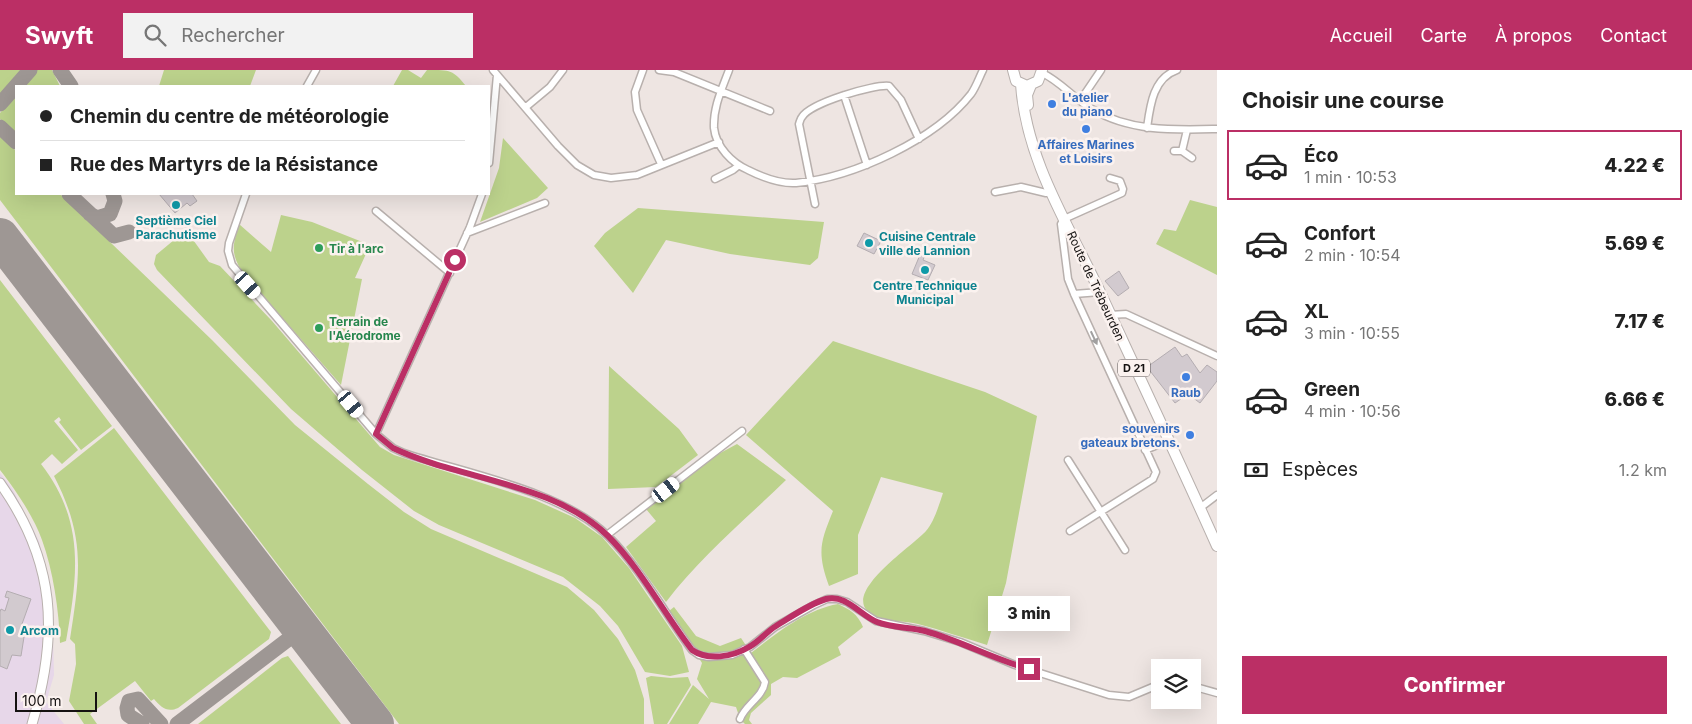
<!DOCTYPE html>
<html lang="fr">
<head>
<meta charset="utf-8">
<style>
	:root { --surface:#fff; --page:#f2f2f2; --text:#222; --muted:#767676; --line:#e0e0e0; --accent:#bb2f65 }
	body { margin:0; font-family:Inter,sans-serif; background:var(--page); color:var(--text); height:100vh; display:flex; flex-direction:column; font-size:19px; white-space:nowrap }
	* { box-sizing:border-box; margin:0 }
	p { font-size:16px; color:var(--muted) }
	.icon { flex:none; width:28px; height:28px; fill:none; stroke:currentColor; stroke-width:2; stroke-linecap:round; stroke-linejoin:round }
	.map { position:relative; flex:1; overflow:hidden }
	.drawer { display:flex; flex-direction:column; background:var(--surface); width:475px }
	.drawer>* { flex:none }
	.guide { position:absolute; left:15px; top:15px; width:475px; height:110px; border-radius:0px; box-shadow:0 5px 20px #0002; display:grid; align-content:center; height:110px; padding:0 25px; background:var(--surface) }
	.tools { position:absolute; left:1151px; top:589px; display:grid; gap:10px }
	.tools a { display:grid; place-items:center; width:50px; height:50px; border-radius:0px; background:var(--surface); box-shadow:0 5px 20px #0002; font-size:25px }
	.scale { position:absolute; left:15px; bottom:12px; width:82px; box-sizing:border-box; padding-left:5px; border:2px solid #151211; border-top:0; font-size:14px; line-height:18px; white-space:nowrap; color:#151211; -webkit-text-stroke:4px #fbf2ef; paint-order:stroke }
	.end { position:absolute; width:22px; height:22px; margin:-11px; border:6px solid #bb2f65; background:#fff; box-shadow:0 0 0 2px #fff }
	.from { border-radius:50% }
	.bubble { position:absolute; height:35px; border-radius:0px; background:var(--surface); box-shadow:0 5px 20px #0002; font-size:16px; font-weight:800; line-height:35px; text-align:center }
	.car { position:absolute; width:15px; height:30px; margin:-15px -8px; border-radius:6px; box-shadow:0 0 4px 1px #0007; background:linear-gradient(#fff 24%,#345 0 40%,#fff 0 76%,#345 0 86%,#fff 0) }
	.guide b { display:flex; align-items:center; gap:18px; height:48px; font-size:19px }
	.guide b+b { border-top:1px solid var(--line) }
	.guide i { width:12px; height:12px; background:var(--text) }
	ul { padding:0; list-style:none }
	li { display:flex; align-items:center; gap:15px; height:70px; margin:0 10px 8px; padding:0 15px; border:2px solid transparent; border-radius:0px }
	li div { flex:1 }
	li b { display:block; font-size:19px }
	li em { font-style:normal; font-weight:800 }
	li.on { border-color:var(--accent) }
	li>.icon { width:45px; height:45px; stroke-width:1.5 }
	h2 { padding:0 25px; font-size:22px; line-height:60px }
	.pay { display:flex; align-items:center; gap:12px; height:55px; padding:0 25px; font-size:19px }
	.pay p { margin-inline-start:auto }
	.action { display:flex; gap:10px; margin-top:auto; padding:10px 25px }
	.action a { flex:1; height:58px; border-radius:0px; background:var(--accent); color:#fff; font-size:20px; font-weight:800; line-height:58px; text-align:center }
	header { display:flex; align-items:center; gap:30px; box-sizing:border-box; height:70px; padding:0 25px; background:var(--accent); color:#fff }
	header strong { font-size:24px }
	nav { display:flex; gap:28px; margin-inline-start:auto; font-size:18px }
	.search { width:350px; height:45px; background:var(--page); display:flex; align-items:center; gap:12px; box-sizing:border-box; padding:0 18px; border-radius:0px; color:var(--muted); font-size:19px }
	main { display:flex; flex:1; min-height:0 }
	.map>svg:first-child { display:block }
	.commercial { fill:#e7d7e9 }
	.green { fill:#bcd28c }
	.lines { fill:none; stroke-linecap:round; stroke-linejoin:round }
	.taxiway { stroke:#9e9794; stroke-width:15 }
	.runway { stroke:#9e9794; stroke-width:38 }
	.building { fill:#d2cacf; stroke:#b4adb1 }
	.street-casing { stroke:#b8b0ad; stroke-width:9 }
	.secondary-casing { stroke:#b8b0ad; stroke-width:11 }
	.primary-casing { stroke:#b8b0ad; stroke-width:12 }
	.street { stroke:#fff; stroke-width:6 }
	.secondary { stroke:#fff; stroke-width:9 }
	.primary { stroke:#fff; stroke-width:10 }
	.oneway { fill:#a1a0a0 }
	.route { stroke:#bb2f65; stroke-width:6 }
	.shop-dot { fill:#3f7fe0; stroke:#fbf2ef; stroke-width:2 }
	.culture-dot { fill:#0f9aa8; stroke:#fbf2ef; stroke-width:2 }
	.leisure-dot { fill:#2e9e5b; stroke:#fbf2ef; stroke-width:2 }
	.labels { text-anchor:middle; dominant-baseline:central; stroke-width:5; stroke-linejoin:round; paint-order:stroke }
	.shield { fill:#fbf2ef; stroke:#5a5554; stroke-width:1 }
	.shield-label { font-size:11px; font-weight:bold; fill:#151211 }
	.shop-label { font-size:12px; font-weight:bold; fill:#366cbe; stroke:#fbf2ef }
	.culture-label { font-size:12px; font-weight:bold; fill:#0d838f; stroke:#fbf2ef }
	.leisure-label { font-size:12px; font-weight:bold; fill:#27864d; stroke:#fbf2ef; text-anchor:start }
	.street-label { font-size:12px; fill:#151211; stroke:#fbf2ef }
</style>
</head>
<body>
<header>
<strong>Swyft</strong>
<div class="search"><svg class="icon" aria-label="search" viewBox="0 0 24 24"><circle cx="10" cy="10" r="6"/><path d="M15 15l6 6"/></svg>Rechercher</div>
<nav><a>Accueil</a><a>Carte</a><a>À propos</a><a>Contact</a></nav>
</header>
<main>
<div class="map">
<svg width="1217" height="654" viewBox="0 0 1217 654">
	<rect width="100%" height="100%" fill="#eee5e2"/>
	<path class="commercial" d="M0,403L12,418L39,471L52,527L54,605L46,632L64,654H0Z"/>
	<path class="green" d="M0,0H25L0,27Z
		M36,0H52L60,16L23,15Z
		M164,0H256L250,16H159Z
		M402,0H408L421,8L427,0C451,0 453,0 466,16H393Z
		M16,24V63L0,49V43Z
		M0,65L16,81V124H60L212,270L295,355L368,414L404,442L431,459L567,517L594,540L618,569L635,600L644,629V654H399L0,130Z
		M503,68L548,118L537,128L480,152L499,98Z
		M1190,130L1217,137V205L1156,174L1164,159L1176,161Z
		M638,138L824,152L818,188L810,195L730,184L666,170L633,223L594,176L605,163Z
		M281,145L312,152L370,175L355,208L362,209L341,315L242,202C230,181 233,176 239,154L271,182Z
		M186,160L209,192L220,196L272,251L380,377L394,385L535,430L575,448L602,467L629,498L682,576L689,602L670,606L645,602L618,556L600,536L563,507L439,455L414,441L362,400L291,339L157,200L154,194L156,185Z
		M0,210L112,356L81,380L59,352L61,350L59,347L54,351L78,380L62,394L52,384L41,394C85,451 78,504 66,571L60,573C59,541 53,500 42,470C34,447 15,419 0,400Z
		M833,271L985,322L1037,346L1006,513L987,575C964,568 941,560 918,554C905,551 892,552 880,548C828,531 912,477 926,461C934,452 939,435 943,423L881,407L858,465V504L829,516C817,482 820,473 833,441L746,365Z
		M609,296L679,359L698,385L656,417L608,419Z
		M114,358L271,562L269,569L178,638C167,643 161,637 154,629L151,631L135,611L90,644L97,654H84L69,631L76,594L75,574L70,569C80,504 86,468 54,406Z
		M737,374L786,410C745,450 701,486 666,532L626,477L656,451L646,439L711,388Z
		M838,534C849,539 858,544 863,557L838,577L841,585L797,608L783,607L771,614V625L751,643L749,650L752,654H745L740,649L736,637L711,632L698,654H669L693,615L709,629L697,609L702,593L669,541L674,537L696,566L720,576L741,568L751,583C777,563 805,540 838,534Z
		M288,586L341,654H198L282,588Z
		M651,606L671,608L688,607L691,615L667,654H654L646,608Z"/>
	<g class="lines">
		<path class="taxiway" d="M60,0L71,16
			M0,34L30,0
			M0,57L16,72
			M69,124L114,166L129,162
			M90,144L97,148L110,144L115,131L113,124
			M290,568L295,556L292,546
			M142,654L128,645L127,638L129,631L138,629L161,654
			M177,654L290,568L302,566L313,572"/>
		<path class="runway" d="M0,167L375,654"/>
	</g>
	<path class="building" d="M159,124H192L197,131L190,136L187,133L175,143Z
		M864,163L881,171L874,184L857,176Z
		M922,180L926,182L923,190L935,195L928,210L912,204Z
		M1119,201L1129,218L1118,226L1105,211Z
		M1175,277L1182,287L1187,284L1200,303L1207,295L1217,302V311L1200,333L1188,324L1175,333L1147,297Z
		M7,521L31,529L18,565L24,567L21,586L12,585L7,599L0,596V542L1,539L5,541L9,528L5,527Z"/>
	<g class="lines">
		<defs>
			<path id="street" d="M493,0L558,76L577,95L594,105L611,108L637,105L719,72
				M643,0L635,22L637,40L661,94
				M659,0L674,2L770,41
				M729,0C722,19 713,37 714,58C716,77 732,93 748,100C762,107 780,114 796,113C854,107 935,70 971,24C976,17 979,8 983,0
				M1042,3C1060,11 1074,29 1092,39C1130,62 1175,60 1217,59
				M307,16L316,0
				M844,25L867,95
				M1080,31L1101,0
				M526,37L550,17L563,0
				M1147,58C1150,36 1153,8 1177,0
				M1174,81H1182L1187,60
				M1182,81L1192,88
				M489,93L497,5
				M715,109L733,100L738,96
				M995,122L1021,117L1046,123L1050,120
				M246,124L229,173L228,181L232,195L376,364L393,378L404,383C464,403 563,421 608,466C641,499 664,542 692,580L699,585L709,587L732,585L750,577L775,557L814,535L827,529H837L847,532L876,551L924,561L960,572L1015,595L1109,625L1129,627L1160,614
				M815,134L799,54C800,52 800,49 802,47C810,33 874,14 889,16L901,30L919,69
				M376,141L450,203
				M467,163L545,133
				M1074,224L1100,222
				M1110,245L1126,244L1217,286
				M376,364L470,157L482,124
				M1145,380L1167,371
				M1068,390L1125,480
				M1200,438L1217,425
				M1070,461L1153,409L1156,402L1074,224L1068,209L1061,154L1064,149L1122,123L1123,119L1120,111L1110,108
				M607,465L742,361
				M1192,616L1217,623
				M740,649C745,635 763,627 765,612L744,579"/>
			<path id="secondary" d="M0,413C56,492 59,564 32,654"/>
			<path id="primary" d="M1013,0L1016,11L1027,16L1038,11L1042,0
				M1021,14C1026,90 1068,154 1100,222C1139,306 1179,391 1217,476
				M1028,35L1027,25L1031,15"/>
		</defs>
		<use href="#street" class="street-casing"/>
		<use href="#secondary" class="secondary-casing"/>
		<use href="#primary" class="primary-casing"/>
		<use href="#street" class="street"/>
		<use href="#secondary" class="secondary"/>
		<use href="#primary" class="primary"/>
	</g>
	<defs><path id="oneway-solid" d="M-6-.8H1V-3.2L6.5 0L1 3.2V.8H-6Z" transform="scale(1.25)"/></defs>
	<use class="oneway" href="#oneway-solid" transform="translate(1094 268) rotate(65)"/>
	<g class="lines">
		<path class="route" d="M455,190L376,364L393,378C460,410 553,412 608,466C641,499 663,542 692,580C708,591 732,587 749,577C759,572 766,562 776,556C791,547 809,534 826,529C846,524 860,545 877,552C892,558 910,557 925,561C961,571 993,589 1029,599"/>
	</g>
	<g class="shop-dot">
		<circle cx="1052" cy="34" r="5"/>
		<circle cx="1086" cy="59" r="5"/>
		<circle cx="1186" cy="307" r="5"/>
		<circle cx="1190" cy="365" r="5"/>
	</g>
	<g class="culture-dot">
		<circle cx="176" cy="135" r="5"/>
		<circle cx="869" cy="173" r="5"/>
		<circle cx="925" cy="200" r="5"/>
		<circle cx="10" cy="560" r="5"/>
	</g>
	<g class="leisure-dot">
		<circle cx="319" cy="178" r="5"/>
		<circle cx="319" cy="258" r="5"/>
	</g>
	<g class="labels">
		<rect class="shield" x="1118" y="289.5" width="32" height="17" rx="4"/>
		<g class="shield-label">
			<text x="1134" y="298">D 21</text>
		</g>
		<g class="shop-label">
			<text x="1062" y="27" text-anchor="start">L'atelier<tspan x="1062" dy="14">du piano</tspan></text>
			<text x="1086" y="74">Affaires Marines<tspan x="1086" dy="14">et Loisirs</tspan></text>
			<text x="1186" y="322">Raub</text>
			<text x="1180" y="358" text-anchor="end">souvenirs<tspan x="1180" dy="14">gateaux bretons.</tspan></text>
		</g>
		<g class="culture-label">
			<text x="176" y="150">Septième Ciel<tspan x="176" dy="14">Parachutisme</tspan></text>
			<text x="879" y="166" text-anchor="start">Cuisine Centrale<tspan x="879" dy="14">ville de Lannion</tspan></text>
			<text x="925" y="215">Centre Technique<tspan x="925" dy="14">Municipal</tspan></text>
			<text x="20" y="560" text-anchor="start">Arcom</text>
		</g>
		<g class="leisure-label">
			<text x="329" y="178">Tir à l'arc</text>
			<text x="329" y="251">Terrain de<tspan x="329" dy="14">l'Aérodrome</tspan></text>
		</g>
		<g class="street-label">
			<text transform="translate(1096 216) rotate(65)">Route de Trébeurden</text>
		</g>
	</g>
</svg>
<div class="tools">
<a><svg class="icon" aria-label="layers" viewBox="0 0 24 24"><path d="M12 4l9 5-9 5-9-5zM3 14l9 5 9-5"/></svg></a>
</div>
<div class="scale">100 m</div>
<i class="end from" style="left:455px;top:190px"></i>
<i class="end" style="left:1029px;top:599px"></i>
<div class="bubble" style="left:988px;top:526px;width:82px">3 min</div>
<i class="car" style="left:248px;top:215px;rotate:138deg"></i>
<i class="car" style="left:351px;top:334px;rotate:140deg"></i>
<i class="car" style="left:666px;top:420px;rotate:52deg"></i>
<div class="guide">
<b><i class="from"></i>Chemin du centre de météorologie</b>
<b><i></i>Rue des Martyrs de la Résistance</b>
</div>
</div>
<section class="drawer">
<h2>Choisir une course</h2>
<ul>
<li class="on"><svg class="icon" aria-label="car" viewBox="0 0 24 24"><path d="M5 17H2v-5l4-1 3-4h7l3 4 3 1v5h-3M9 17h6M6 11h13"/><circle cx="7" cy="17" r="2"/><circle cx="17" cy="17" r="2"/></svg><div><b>Éco</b><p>1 min · 10:53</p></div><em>4.22 €</em></li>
<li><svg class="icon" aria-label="car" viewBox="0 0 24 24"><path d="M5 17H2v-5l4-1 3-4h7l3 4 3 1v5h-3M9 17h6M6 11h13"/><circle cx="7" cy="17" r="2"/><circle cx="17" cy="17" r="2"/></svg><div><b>Confort</b><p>2 min · 10:54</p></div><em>5.69 €</em></li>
<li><svg class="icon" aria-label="car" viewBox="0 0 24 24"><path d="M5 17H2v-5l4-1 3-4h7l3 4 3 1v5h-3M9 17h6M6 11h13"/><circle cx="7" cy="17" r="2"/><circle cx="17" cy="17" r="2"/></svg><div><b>XL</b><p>3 min · 10:55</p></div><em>7.17 €</em></li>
<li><svg class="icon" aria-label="car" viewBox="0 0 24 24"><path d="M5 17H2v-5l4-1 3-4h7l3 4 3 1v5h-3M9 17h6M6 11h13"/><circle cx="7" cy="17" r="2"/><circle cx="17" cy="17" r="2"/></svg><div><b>Green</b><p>4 min · 10:56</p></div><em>6.66 €</em></li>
</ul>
<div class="pay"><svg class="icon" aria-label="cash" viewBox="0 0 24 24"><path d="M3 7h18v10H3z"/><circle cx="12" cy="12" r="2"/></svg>Espèces<p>1.2 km</p></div>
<div class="action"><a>Confirmer</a></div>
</section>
</main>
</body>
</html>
